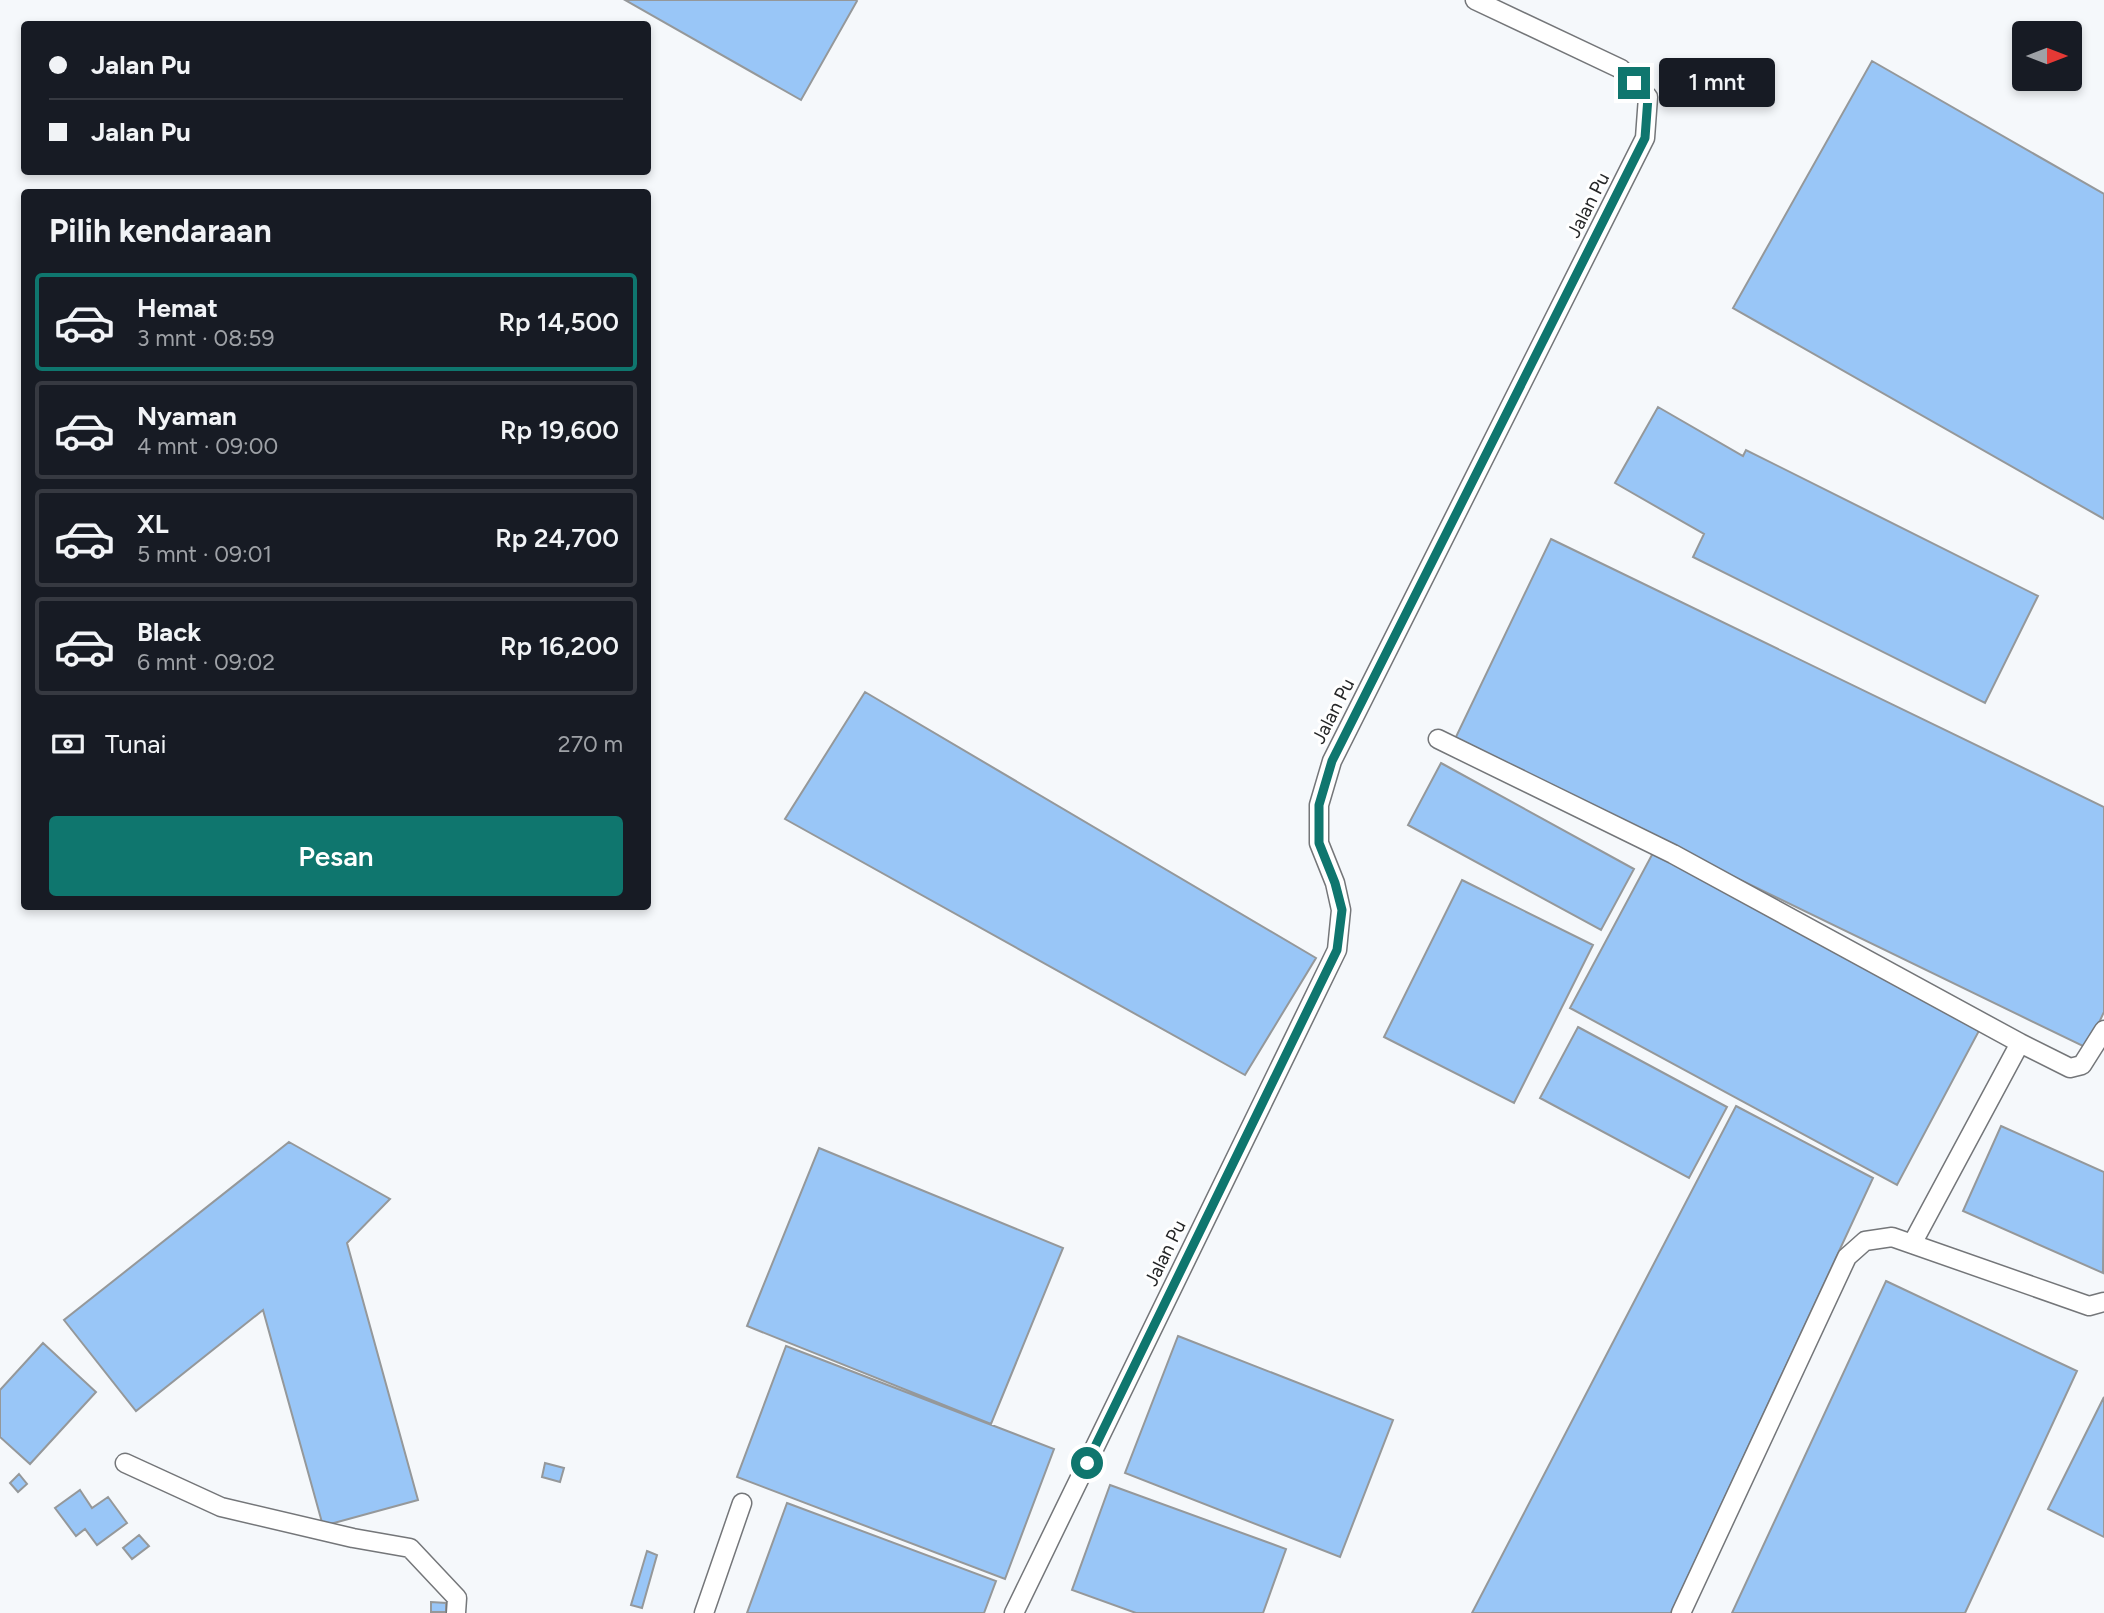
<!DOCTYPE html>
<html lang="id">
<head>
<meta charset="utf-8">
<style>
	:root { --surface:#171b24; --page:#242831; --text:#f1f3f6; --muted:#9ea1a6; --line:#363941; --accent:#0f766e }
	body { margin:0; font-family:Figtree,sans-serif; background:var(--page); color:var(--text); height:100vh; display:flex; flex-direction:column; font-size:26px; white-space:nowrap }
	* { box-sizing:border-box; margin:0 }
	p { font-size:23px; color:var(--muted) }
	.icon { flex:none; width:38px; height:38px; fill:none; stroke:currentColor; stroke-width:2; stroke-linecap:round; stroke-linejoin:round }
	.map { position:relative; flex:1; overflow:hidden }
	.sheet { position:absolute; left:21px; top:189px; width:630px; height:721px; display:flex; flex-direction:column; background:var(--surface); border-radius:7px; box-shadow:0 4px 10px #0003 }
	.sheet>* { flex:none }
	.hud { position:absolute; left:21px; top:21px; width:630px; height:154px; border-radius:7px; box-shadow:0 4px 10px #0003; display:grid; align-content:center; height:154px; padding:0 28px; background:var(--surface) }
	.needle { width:46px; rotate:90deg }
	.tools { position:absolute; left:2012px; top:21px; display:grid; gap:14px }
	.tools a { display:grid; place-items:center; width:70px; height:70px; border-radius:7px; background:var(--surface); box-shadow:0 4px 10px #0003; font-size:35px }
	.end { position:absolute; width:32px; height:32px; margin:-16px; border:9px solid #0f766e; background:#fff; box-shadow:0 0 0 4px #fff }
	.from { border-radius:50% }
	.bubble { position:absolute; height:49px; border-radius:7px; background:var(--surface); box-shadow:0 4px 10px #0003; font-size:23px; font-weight:600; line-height:49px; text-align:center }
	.hud b { display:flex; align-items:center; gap:24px; height:66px; font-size:26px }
	.hud b+b { border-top:2px solid var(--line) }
	.hud i { width:18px; height:18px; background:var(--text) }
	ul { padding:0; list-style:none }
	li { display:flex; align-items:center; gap:21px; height:98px; margin:0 14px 10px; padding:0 14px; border:4px solid var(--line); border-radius:7px }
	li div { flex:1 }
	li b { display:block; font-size:26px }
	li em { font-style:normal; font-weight:600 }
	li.current { border-color:var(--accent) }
	li>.icon { width:63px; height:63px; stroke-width:1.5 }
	h2 { padding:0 28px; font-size:32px; line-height:84px }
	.pay { display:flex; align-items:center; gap:18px; height:77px; padding:0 28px; font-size:26px }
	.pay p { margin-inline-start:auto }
	.action { display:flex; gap:14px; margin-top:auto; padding:14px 28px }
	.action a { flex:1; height:80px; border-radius:7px; background:var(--accent); color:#fff; font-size:28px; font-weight:600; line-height:80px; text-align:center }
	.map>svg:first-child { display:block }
	.building { fill:#99c6f7; stroke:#95989a; stroke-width:2 }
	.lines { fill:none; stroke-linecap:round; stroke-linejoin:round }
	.service-casing { stroke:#747679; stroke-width:21 }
	.service { stroke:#fff; stroke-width:18 }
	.route { stroke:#0f766e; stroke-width:9 }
	.labels { text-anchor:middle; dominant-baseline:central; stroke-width:6; stroke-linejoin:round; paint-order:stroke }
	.street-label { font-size:19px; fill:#252627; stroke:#fff }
</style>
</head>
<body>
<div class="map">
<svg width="2104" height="1613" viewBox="0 0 2104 1613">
	<rect width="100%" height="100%" fill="#f5f8fb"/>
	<path class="building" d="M625,0H856L857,1L801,100Z
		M1872,61L2104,194V519L1733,308Z
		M1658,407L1743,456L1746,450L2038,596L1985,703L1693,557L1704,534L1615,483Z
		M1551,539L2104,807V1012L2087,1048L1454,741Z
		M865,692L1316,958L1245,1075L785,819Z
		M1441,763L1634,869L1601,930L1408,825Z
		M1654,851L1981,1027L1897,1185L1570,1008Z
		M1462,880L1593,945L1514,1103L1384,1037Z
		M1578,1027L1727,1107L1689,1178L1540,1098Z
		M1736,1106L1873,1178L1671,1613H1472Z
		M2001,1126L2104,1172L2103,1273L1963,1211Z
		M289,1142L390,1199L347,1243L418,1500L323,1526L263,1310L136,1411L64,1320Z
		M819,1148L1063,1248L991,1424L747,1326Z
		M1886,1281L2077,1371L1965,1613H1732Z
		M1178,1336L1393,1420L1340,1557L1125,1473Z
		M43,1343L96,1392L30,1464L0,1437V1390Z
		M786,1346L1054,1449L1005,1579L737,1477Z
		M2104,1397V1537L2048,1509Z
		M545,1463L564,1468L560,1482L542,1477Z
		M19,1474L27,1484L18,1492L10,1483Z
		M1110,1485L1286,1549L1263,1613H1136L1072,1590Z
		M80,1490L92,1508L108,1497L127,1523L97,1545L85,1529L76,1536L55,1508Z
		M787,1503L996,1581L984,1613H747Z
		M139,1535L149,1546L132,1559L123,1548Z
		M647,1551L657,1555L642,1608L631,1605Z
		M431,1602L446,1603V1612H431Z"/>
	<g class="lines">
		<defs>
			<path id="service" d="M1438,739L1673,854L2020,1043
				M1912,1244L2020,1043L2070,1068L2082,1065L2104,1030
				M125,1463L221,1507L353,1538L410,1548L457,1598L456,1613
				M704,1613L742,1503
				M1014,1613L1337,950L1341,910L1335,883L1319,843V805L1332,761L1645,138L1648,97L1621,69L1475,0
				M1681,1613L1847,1257L1865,1241L1892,1237L2089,1306L2104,1302"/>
		</defs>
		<use href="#service" class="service-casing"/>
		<use href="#service" class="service"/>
	</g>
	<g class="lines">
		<path class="route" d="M1087,1463L1337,950L1342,910L1335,883L1319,843V805L1332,761L1645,138L1648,97L1634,83"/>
	</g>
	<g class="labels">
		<g class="street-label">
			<text transform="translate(1588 205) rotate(-63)">Jalan Pu</text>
			<text transform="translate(1333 711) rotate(-63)">Jalan Pu</text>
			<text transform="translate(1165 1253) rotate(-64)">Jalan Pu</text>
		</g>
	</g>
</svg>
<div class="tools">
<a><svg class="needle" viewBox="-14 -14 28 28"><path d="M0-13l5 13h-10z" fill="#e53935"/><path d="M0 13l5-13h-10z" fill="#9ea1a6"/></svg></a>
</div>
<i class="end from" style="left:1087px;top:1463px"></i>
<i class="end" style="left:1634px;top:83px"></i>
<div class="bubble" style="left:1659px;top:58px;width:116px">1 mnt</div>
<div class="hud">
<b><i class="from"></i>Jalan Pu</b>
<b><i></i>Jalan Pu</b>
</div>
<section class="sheet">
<h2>Pilih kendaraan</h2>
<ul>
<li class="current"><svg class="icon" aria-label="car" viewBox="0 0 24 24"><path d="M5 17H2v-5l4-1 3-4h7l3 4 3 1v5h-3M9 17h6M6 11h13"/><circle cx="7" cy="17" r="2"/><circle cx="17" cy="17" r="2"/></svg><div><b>Hemat</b><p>3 mnt · 08:59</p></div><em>Rp 14,500</em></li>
<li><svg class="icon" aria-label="car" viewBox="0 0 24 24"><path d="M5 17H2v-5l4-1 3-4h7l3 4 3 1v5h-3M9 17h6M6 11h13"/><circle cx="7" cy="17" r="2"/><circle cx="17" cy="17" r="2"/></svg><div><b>Nyaman</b><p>4 mnt · 09:00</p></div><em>Rp 19,600</em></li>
<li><svg class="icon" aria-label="car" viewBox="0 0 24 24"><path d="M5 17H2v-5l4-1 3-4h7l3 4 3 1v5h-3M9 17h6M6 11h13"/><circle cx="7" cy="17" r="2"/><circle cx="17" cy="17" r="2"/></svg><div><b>XL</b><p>5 mnt · 09:01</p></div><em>Rp 24,700</em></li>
<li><svg class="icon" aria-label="car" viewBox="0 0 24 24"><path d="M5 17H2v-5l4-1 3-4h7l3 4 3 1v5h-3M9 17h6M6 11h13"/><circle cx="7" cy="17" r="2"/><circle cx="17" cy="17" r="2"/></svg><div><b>Black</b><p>6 mnt · 09:02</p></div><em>Rp 16,200</em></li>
</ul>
<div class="pay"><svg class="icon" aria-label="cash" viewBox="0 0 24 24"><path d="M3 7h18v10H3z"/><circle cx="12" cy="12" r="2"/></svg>Tunai<p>270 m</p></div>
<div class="action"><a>Pesan</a></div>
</section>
</div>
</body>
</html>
